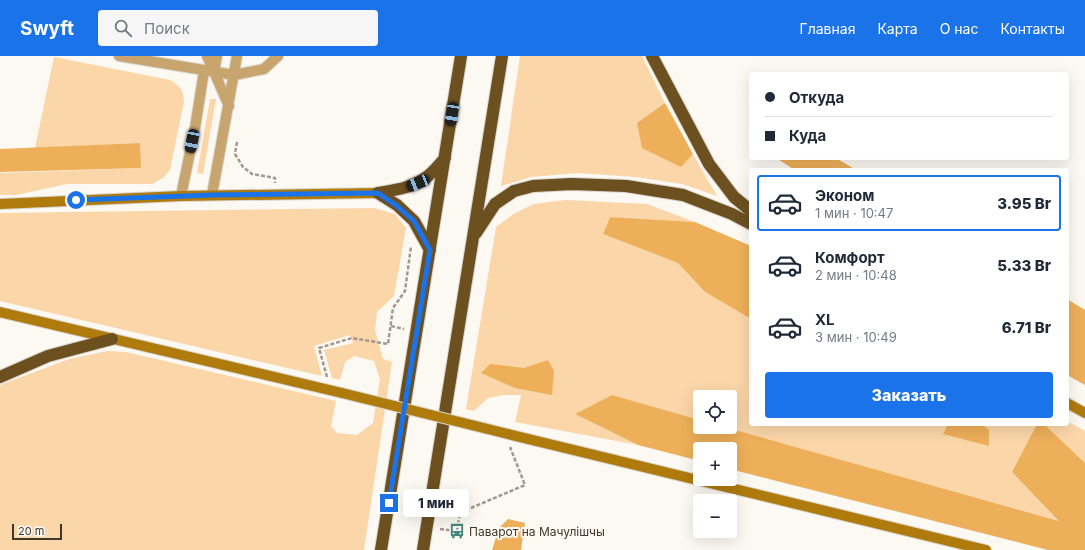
<!DOCTYPE html>
<html lang="ru">
<head>
<meta charset="utf-8">
<style>
	:root { --surface:#fff; --page:#f6f6f7; --text:#1f2937; --muted:#747a83; --line:#e0e1e3; --accent:#1a73e8 }
	body { margin:0; font-family:Inter,sans-serif; background:var(--page); color:var(--text); height:100vh; display:flex; flex-direction:column; font-size:15px; white-space:nowrap }
	* { box-sizing:border-box; margin:0 }
	p { font-size:13px; color:var(--muted) }
	.icon { flex:none; width:22px; height:22px; fill:none; stroke:currentColor; stroke-width:2; stroke-linecap:round; stroke-linejoin:round }
	.map { position:relative; flex:1; overflow:hidden }
	.details { position:absolute; left:749px; top:112px; width:320px; height:258px; display:flex; flex-direction:column; background:var(--surface); border-radius:4px; box-shadow:0 4px 16px #0002 }
	.details>* { flex:none }
	.banner { position:absolute; left:749px; top:16px; width:320px; height:88px; border-radius:4px; box-shadow:0 4px 16px #0002; display:grid; align-content:center; height:88px; padding:0 16px; background:var(--surface) }
	.tools { position:absolute; left:693px; top:334px; display:grid; gap:8px }
	.tools a { display:grid; place-items:center; width:44px; height:44px; border-radius:4px; background:var(--surface); box-shadow:0 4px 16px #0002; font-size:20px }
	.scale { position:absolute; left:12px; bottom:10px; width:50px; box-sizing:border-box; padding-left:4px; border:2px solid #40372c; border-top:0; font-size:11px; line-height:14px; white-space:nowrap; color:#40372c; -webkit-text-stroke:3px #fcf8f2; paint-order:stroke }
	.end { position:absolute; width:18px; height:18px; margin:-9px; border:5px solid #1a73e8; background:#fff; box-shadow:0 0 0 2px #fff }
	.from { border-radius:50% }
	.bubble { position:absolute; height:28px; border-radius:4px; background:var(--surface); box-shadow:0 4px 16px #0002; font-size:13px; font-weight:800; line-height:28px; text-align:center }
	.car { position:absolute; width:12px; height:24px; margin:-12px -6px; border-radius:5px; box-shadow:0 0 3px 1px #0007; background:linear-gradient(#222 24%,#8ab4d8 0 40%,#222 0 76%,#8ab4d8 0 86%,#222 0) }
	.banner b { display:flex; align-items:center; gap:14px; height:38px; font-size:15px }
	.banner b+b { border-top:1px solid var(--line) }
	.banner i { width:10px; height:10px; background:var(--text) }
	ul { padding:7px 0 0; list-style:none }
	li { display:flex; align-items:center; gap:12px; height:56px; margin:0 8px 6px; padding:0 8px; border:2px solid transparent; border-radius:4px }
	li div { flex:1 }
	li b { display:block; font-size:15px }
	li em { font-style:normal; font-weight:800 }
	li.selected { border-color:var(--accent) }
	li>.icon { width:36px; height:36px; stroke-width:1.5 }
	.action { display:flex; gap:8px; margin-top:auto; padding:8px 16px }
	.action a { flex:1; height:46px; border-radius:4px; background:var(--accent); color:#fff; font-size:16px; font-weight:800; line-height:46px; text-align:center }
	header { display:flex; align-items:center; gap:24px; box-sizing:border-box; height:56px; padding:0 20px; background:var(--accent); color:#fff }
	header strong { font-size:19px }
	nav { display:flex; gap:22px; margin-inline-start:auto; font-size:14px }
	.search { width:280px; height:36px; background:var(--page); display:flex; align-items:center; gap:10px; box-sizing:border-box; padding:0 14px; border-radius:4px; color:var(--muted); font-size:15px }
	.map>svg:first-child { display:block }
	.green { fill:#fbd6a9 }
	.forest { fill:#edaf59 }
	.lines { fill:none; stroke-linecap:round; stroke-linejoin:round }
	.lane-casing { stroke:#dad5ce; stroke-width:12 }
	.secondary-casing { stroke:#dad5ce; stroke-width:12 }
	.highway-casing { stroke:#dad5ce; stroke-width:14 }
	.path { stroke:#9f9990; stroke-width:2.5; stroke-dasharray:4 2; stroke-linecap:butt }
	.lane { stroke:#c8a56e; stroke-width:10 }
	.secondary { stroke:#af7b0c; stroke-width:10 }
	.highway { stroke:#6c5020; stroke-width:12 }
	.secondary-bridge-casing { stroke:#dad5ce; stroke-width:12; stroke-linecap:butt }
	.secondary-bridge { stroke:#af7b0c; stroke-width:10 }
	.route { stroke:#1a73e8; stroke-width:5 }
	.labels { text-anchor:middle; dominant-baseline:central; stroke-width:4; stroke-linejoin:round; paint-order:stroke }
	.poi-label { font-size:12px; fill:#40372c; stroke:#fcf8f2; text-anchor:start }
</style>
</head>
<body>
<header>
<strong>Swyft</strong>
<div class="search"><svg class="icon" aria-label="search" viewBox="0 0 24 24"><circle cx="10" cy="10" r="6"/><path d="M15 15l6 6"/></svg>Поиск</div>
<nav><a>Главная</a><a>Карта</a><a>О нас</a><a>Контакты</a></nav>
</header>
<div class="map">
<svg width="1085" height="494" viewBox="0 0 1085 494">
	<rect width="100%" height="100%" fill="#fcf8f2"/>
	<path class="green" d="M520,0H642L665,47L637,67L681,110L693,98L717,140L682,128L636,121L578,117L531,121L501,130Z
		M54,1L170,24C181,31 183,33 184,46L170,114L163,122L152,128H67L16,139H0V117L141,112L139,87L35,92Z
		M210,43H216L203,118L197,117Z
		M566,144L647,148L695,166L610,161L603,178L678,207L705,236L751,263V368H1037L1012,416L1060,465L725,371H730V341H700V364L612,339L575,358L638,389L515,366L521,339H503L488,342L474,355L466,353L496,171L515,157L534,148Z
		M374,152L395,158L406,172L394,240L377,256L375,274L383,303L392,306L364,494H0V329L69,303L107,295L126,296L336,345L331,370L337,377L357,379L373,367L380,323L374,305L354,300L345,306L340,324L332,322L324,294L353,287L350,279L314,290L322,320L0,245V157Z
		M1067,365L1085,375V407L1044,368H1067Z"/>
	<path class="forest" d="M665,47L693,98L681,111L642,92L637,67Z
		M140,87L141,112L0,116V93Z
		M776,102H836L856,114H795Z
		M610,161L695,166L751,190V263L705,236L678,207L603,178Z
		M1067,243L1085,254V329L1069,320L1067,288Z
		M548,304L554,315L552,339L515,332L481,317L490,308L524,312Z
		M612,339L700,364V371H725L1059,465L1012,416L1037,368H1044L1085,407V494H1048L730,413V393H700V405L638,389L575,358Z
		M948,368H981L989,374V390L943,378Z
		M508,463L525,467L521,494H492L499,472Z"/>
	<g class="lines">
		<defs>
			<path id="lane" d="M119,0L234,19L264,13L278,0
				M207,0L229,50
				M214,16L217,0
				M212,139L237,0
				M181,140L195,72L204,15"/>
			<path id="secondary" d="M0,148L181,140L378,137
				M0,256L342,337
				M1067,347L1085,357
				M508,378L986,494"/>
			<path id="highway" d="M652,0L709,108L734,141L751,155
				M378,137L397,149L414,165L430,194
				M378,137C395,134 413,132 428,120C434,115 440,108 445,102
				M476,177L495,148L514,135L533,130L572,128L626,130L683,139L732,158L751,168
				M0,321L48,300L112,283
				M381,494L461,0
				M423,494L502,0"/>
		</defs>
		<use href="#lane" class="lane-casing"/>
		<use href="#secondary" class="secondary-casing"/>
		<use href="#highway" class="highway-casing"/>
		<path class="path" d="M237,86L235,98L243,111L252,118L275,122V127
			M391,270L404,273
			M327,321L319,292L352,282L388,288L393,252L405,235L411,190
			M440,473L457,475L460,456L471,452L525,429L510,391"/>
		<use href="#lane" class="lane"/>
		<use href="#secondary" class="secondary"/>
		<use href="#highway" class="highway"/>
		<defs>
			<path id="secondary-bridge" d="M342,337L508,378"/>
		</defs>
		<use href="#secondary-bridge" class="secondary-bridge-casing"/>
		<use href="#secondary-bridge" class="secondary-bridge"/>
	</g>
	<g class="lines">
		<path class="route" d="M76,144L212,139L378,137L397,150L414,165L430,194L389,447"/>
	</g>
	<defs>
		<symbol id="bus-bare" viewBox="-9 -9 18 18"><path d="M-5-6H5V4H4V6H2V4H-2V6H-4V4H-5ZM-3.5-4V0h7V-4ZM-3.5 1.2v1.5H-2V1.2ZM2 1.2v1.5H3.5V1.2Z" fill="#44887d" stroke="#fcf8f2" stroke-width="2.5" paint-order="stroke"/></symbol>
	</defs>
	<g fill-rule="evenodd">
		<use href="#bus-bare" x="446" y="464" width="22" height="22"/>
	</g>
	<g class="labels">
		<g class="poi-label">
			<text x="469" y="475">Паварот на Мачулішчы</text>
		</g>
	</g>
</svg>
<div class="tools">
<a><svg class="icon" aria-label="locate" viewBox="0 0 24 24"><circle cx="12" cy="12" r="6"/><path d="M12 2v4M12 18v4M2 12h4M18 12h4"/></svg></a>
<a>+</a>
<a>−</a>
</div>
<div class="scale">20 m</div>
<i class="end from" style="left:76px;top:144px"></i>
<i class="end" style="left:389px;top:447px"></i>
<div class="bubble" style="left:403px;top:433px;width:66px">1 мин</div>
<i class="car" style="left:452px;top:58px;rotate:189deg"></i>
<i class="car" style="left:192px;top:85px;rotate:191deg"></i>
<i class="car" style="left:418px;top:127px;rotate:248deg"></i>
<div class="banner">
<b><i class="from"></i>Откуда</b>
<b><i></i>Куда</b>
</div>
<section class="details">
<ul>
<li class="selected"><svg class="icon" aria-label="car" viewBox="0 0 24 24"><path d="M5 17H2v-5l4-1 3-4h7l3 4 3 1v5h-3M9 17h6M6 11h13"/><circle cx="7" cy="17" r="2"/><circle cx="17" cy="17" r="2"/></svg><div><b>Эконом</b><p>1 мин · 10:47</p></div><em>3.95 Br</em></li>
<li><svg class="icon" aria-label="car" viewBox="0 0 24 24"><path d="M5 17H2v-5l4-1 3-4h7l3 4 3 1v5h-3M9 17h6M6 11h13"/><circle cx="7" cy="17" r="2"/><circle cx="17" cy="17" r="2"/></svg><div><b>Комфорт</b><p>2 мин · 10:48</p></div><em>5.33 Br</em></li>
<li><svg class="icon" aria-label="car" viewBox="0 0 24 24"><path d="M5 17H2v-5l4-1 3-4h7l3 4 3 1v5h-3M9 17h6M6 11h13"/><circle cx="7" cy="17" r="2"/><circle cx="17" cy="17" r="2"/></svg><div><b>XL</b><p>3 мин · 10:49</p></div><em>6.71 Br</em></li>
</ul>
<div class="action"><a>Заказать</a></div>
</section>
</div>
</body>
</html>
